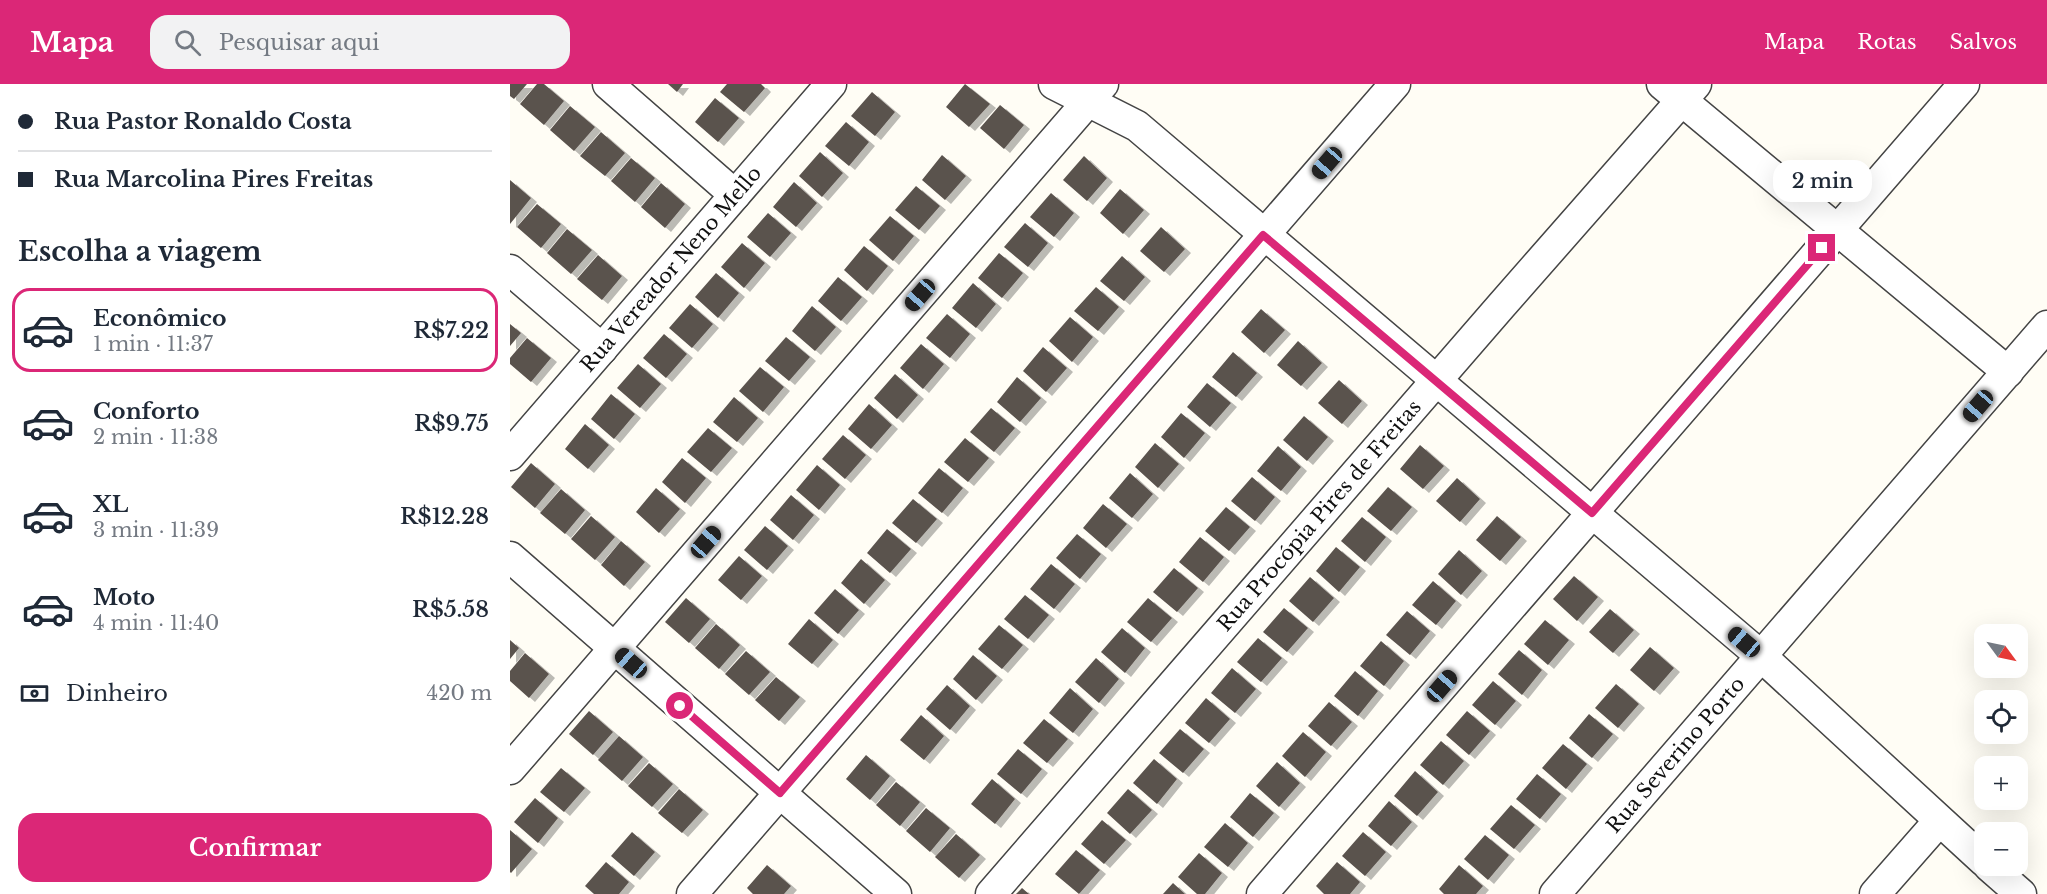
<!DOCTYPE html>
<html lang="pt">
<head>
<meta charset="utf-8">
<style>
	:root { --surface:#fff; --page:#f2f2f3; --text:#1f2937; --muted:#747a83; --line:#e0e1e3; --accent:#db2777 }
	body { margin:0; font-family:"Libre Baskerville",serif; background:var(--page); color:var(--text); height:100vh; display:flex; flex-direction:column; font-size:22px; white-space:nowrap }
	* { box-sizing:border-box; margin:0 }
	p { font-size:20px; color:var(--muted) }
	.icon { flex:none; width:33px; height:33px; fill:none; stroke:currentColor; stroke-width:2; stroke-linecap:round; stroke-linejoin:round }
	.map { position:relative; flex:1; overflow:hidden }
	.side { display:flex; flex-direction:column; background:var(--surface); width:510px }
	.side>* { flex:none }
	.top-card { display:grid; align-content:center; height:132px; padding:0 18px; background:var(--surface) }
	.needle { width:39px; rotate:123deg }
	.controls { position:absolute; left:1464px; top:540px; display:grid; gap:12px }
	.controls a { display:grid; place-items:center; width:54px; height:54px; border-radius:12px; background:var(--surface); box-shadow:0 6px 24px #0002; font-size:30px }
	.end { position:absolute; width:27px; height:27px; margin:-14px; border:8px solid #db2777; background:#fff; box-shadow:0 0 0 3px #fff }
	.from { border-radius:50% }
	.bubble { position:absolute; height:42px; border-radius:18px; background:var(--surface); box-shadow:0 6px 24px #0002; font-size:20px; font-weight:600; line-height:42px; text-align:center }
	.car { position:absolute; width:18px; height:36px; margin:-18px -9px; border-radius:8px; box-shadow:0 0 4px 2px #0007; background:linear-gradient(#222 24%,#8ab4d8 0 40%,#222 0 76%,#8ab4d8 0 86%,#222 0) }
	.top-card b { display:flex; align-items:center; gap:21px; height:57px; font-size:22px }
	.top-card b+b { border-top:2px solid var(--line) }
	.top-card i { width:15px; height:15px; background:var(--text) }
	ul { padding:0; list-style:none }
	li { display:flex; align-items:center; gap:18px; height:84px; margin:0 12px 9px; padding:0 6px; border:3px solid transparent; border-radius:18px }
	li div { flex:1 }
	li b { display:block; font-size:22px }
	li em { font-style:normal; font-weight:600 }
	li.on { border-color:var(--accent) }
	li>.icon { width:54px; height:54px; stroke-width:1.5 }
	h2 { padding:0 18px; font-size:27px; line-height:72px }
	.pay { display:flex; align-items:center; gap:15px; height:66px; padding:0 18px; font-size:22px }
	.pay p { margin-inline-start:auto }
	.action { display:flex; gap:12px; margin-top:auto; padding:12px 18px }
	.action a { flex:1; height:69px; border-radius:18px; background:var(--accent); color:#fff; font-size:24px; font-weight:600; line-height:69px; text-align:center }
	header { display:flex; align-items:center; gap:36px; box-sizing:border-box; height:84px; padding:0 30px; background:var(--accent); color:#fff }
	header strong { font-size:28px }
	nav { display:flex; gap:33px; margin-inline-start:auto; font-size:21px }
	.search { width:420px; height:54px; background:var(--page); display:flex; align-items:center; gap:15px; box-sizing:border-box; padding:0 21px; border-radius:18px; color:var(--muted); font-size:22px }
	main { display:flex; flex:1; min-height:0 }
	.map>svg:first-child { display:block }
	.building { fill:#5a524d; filter:url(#shadow) }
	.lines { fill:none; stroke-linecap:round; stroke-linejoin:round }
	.minor-casing { stroke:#444; stroke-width:33 }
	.minor { stroke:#fff; stroke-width:30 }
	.route { stroke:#db2777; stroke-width:8 }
	.labels { text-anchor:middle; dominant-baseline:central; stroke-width:6; stroke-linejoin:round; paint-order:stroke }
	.street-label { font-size:20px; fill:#111; stroke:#fff }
</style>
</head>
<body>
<header>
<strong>Mapa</strong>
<div class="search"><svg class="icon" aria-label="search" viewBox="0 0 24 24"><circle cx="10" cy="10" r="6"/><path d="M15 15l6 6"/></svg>Pesquisar aqui</div>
<nav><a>Mapa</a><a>Rotas</a><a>Salvos</a></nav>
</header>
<main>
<section class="side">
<div class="top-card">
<b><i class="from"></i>Rua Pastor Ronaldo Costa</b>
<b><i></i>Rua Marcolina Pires Freitas</b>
</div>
<h2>Escolha a viagem</h2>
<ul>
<li class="on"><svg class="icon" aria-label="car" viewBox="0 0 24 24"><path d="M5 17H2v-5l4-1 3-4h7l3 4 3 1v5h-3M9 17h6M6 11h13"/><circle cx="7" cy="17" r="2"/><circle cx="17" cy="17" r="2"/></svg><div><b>Econômico</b><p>1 min · 11:37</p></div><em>R$7.22</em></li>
<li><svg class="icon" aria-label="car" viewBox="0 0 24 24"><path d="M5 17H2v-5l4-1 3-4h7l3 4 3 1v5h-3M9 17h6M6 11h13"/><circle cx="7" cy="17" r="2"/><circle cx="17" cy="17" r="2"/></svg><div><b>Conforto</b><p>2 min · 11:38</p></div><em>R$9.75</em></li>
<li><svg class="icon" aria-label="car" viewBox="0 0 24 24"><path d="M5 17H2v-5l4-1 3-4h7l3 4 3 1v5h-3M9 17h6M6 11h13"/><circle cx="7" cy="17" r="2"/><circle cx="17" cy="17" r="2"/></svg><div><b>XL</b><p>3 min · 11:39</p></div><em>R$12.28</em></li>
<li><svg class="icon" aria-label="car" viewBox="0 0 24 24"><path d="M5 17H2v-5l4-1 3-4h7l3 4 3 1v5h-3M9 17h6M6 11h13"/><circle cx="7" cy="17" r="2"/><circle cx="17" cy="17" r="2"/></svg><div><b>Moto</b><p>4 min · 11:40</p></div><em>R$5.58</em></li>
</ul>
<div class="pay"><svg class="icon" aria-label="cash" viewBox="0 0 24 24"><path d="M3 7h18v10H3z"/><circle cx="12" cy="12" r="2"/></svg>Dinheiro<p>420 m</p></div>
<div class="action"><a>Confirmar</a></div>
</section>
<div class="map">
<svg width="1537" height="810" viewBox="0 0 1537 810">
	<defs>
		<filter id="shadow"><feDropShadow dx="6" dy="4" stdDeviation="0" flood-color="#0004"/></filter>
	</defs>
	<rect width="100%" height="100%" fill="#fffdf5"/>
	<path class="building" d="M0,0H17L4,15L0,12Z
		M27,0H34L54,17L34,41L10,20Z
		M158,0H173L167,8Z
		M217,0H251L255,4L234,28L210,8Z
		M455,0L480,20L459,43L436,23Z
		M362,8L385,28L365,52L341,32Z
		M205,14L229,34L208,58L185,38Z
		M490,21L514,41L494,65L470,44Z
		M60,22L85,43L64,67L40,46Z
		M336,38L359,58L339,82L315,62Z
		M91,48L115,69L95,92L70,72Z
		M310,68L333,89L312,113L289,92Z
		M432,71L456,92L435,116L412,96Z
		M574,72L597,94L577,117L553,96Z
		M121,74L145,94L125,118L101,97Z
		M0,96L21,114L0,140Z
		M284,98L307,119L286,143L263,123Z
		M151,99L175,120L155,144L131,123Z
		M406,102L430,122L409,146L385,126Z
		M610,105L634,126L613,150L590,129Z
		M541,109L564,129L544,153L520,133Z
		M27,120L51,140L31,164L7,143Z
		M258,129L281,149L260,173L237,153Z
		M380,132L404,152L383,177L359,156Z
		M515,139L538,159L518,183L494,163Z
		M651,143L675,165L654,188L630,167Z
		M57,145L82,166L61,190L37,169Z
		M232,159L255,179L234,204L211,183Z
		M354,162L378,182L357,207L334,186Z
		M489,169L513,189L492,214L468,194Z
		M88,171L112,192L92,216L67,195Z
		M612,172L635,193L614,217L590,197Z
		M206,189L229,209L208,234L185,213Z
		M328,193L352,213L331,237L308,217Z
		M463,199L486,220L466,244L442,224Z
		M586,203L609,223L588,247L564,227Z
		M180,220L203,240L182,264L159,244Z
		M302,222L326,243L305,267L282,247Z
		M751,225L775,246L754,269L731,248Z
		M437,230L460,250L440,274L416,254Z
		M560,233L583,253L562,278L539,257Z
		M0,240L11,249L0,262Z
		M154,250L177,270L156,294L133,274Z
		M276,253L300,273L279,297L255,277Z
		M17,254L41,274L21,298L0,280V274Z
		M788,257L812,279L791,302L767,281Z
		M411,260L434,280L413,305L390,284Z
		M533,263L557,284L536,308L513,287Z
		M723,268L747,289L726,313L702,293Z
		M128,280L151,300L130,324L107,304Z
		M250,283L274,303L253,328L229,307Z
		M385,290L408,311L387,335L364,314Z
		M507,293L531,314L510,338L487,318Z
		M829,296L852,317L832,340L808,319Z
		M697,299L721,319L700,343L677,323Z
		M101,310L125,330L104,355L81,335Z
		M224,313L248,334L227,358L203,338Z
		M359,320L382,341L361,365L338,345Z
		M481,324L505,344L484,368L460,348Z
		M671,329L695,349L674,374L651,353Z
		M794,332L818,353L797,377L773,356Z
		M75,340L99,361L78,385L55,365Z
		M198,344L222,364L201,388L177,368Z
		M333,351L356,371L335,395L312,375Z
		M455,354L479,374L458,398L434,378Z
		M645,359L669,380L648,404L625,383Z
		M910,361L934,382L913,405L890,385Z
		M768,362L791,383L771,407L747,387Z
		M172,374L196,394L175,419L152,398Z
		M21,379L45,400L25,424L1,403Z
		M307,381L330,401L309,426L286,406Z
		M429,384L453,404L432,429L408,409Z
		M620,389L643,410L622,434L599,414Z
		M742,393L765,413L745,437L721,417Z
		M947,394L970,415L950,438L926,417Z
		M878,403L902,423L881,447L857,427Z
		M146,404L170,425L149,449L126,428Z
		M51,405L75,426L55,450L30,429Z
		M281,411L304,431L283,456L260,436Z
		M403,415L427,435L406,459L382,439Z
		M593,420L617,440L596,464L573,444Z
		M716,423L740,443L719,467L695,447Z
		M81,432L105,453L85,476L61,455Z
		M987,432L1011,453L990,477L966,456Z
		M852,433L876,453L855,478L831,457Z
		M255,442L278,462L257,486L234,466Z
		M377,445L401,465L380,489L357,469Z
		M567,450L591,470L570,495L546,474Z
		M690,453L714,473L693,498L669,478Z
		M111,457L135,478L114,502L91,481Z
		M826,463L850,483L829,508L806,487Z
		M949,466L972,487L951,511L928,490Z
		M229,472L252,492L231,516L208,496Z
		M351,475L375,496L354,520L331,499Z
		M541,480L565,500L544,525L520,505Z
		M664,484L688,504L667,528L643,508Z
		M1064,492L1088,513L1067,537L1043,515Z
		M800,493L824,514L803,538L779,517Z
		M923,497L946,517L926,541L902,521Z
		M325,505L349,526L328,550L304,529Z
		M515,511L539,531L518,555L494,535Z
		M176,514L200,535L179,559L155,538Z
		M638,514L662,534L641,558L617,538Z
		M774,524L798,544L777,568L753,548Z
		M1100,525L1124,546L1103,569L1079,548Z
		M897,527L920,547L900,571L876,551Z
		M299,535L323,556L302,580L278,560Z
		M1035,536L1059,556L1038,581L1014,560Z
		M206,540L230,561L209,585L185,564Z
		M489,541L513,561L492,585L468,565Z
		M612,544L635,564L615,589L591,568Z
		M748,554L772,574L751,598L727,578Z
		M0,556L9,564L0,575Z
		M871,557L894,577L874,602L850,582Z
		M1140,563L1164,584L1144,607L1120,586Z
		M1009,566L1032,586L1012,611L988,590Z
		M236,567L260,588L239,611L215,590Z
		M15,569L39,590L19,614L0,597V587Z
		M463,571L487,592L466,616L443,595Z
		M586,574L609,595L589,619L565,598Z
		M722,584L746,605L725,629L701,609Z
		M845,587L868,607L848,632L824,612Z
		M266,593L290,613L269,637L245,616Z
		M983,597L1006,617L985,641L962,621Z
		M1106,600L1129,620L1108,644L1085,624Z
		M437,601L460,622L440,646L416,625Z
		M560,604L583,625L563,649L539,629Z
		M696,614L720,635L699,659L675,639Z
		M819,618L842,638L821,662L798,642Z
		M79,627L103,648L83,671L59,650Z
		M957,627L980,647L959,671L936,651Z
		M1079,630L1103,650L1082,674L1059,654Z
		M411,631L434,652L414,676L390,656Z
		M534,635L558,655L537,679L513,659Z
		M670,645L694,665L673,689L649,669Z
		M793,648L816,668L795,693L772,672Z
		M109,652L133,673L112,697L88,676Z
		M931,657L954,677L933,701L910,681Z
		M1053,660L1077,680L1056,705L1032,684Z
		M508,665L532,685L511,710L487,690Z
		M356,671L380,692L360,716L336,695Z
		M644,675L667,695L647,720L623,699Z
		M767,678L790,699L769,723L746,702Z
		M139,679L163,700L142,723L118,702Z
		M51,684L75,704L54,728L30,708Z
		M905,687L928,708L907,732L884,712Z
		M1027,690L1051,710L1030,735L1006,715Z
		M482,695L505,715L485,740L461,720Z
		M386,698L410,718L390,742L366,721Z
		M169,705L193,726L172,749L148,729Z
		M618,705L642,726L620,750L597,729Z
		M740,709L764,729L743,753L720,733Z
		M25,714L48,734L28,759L4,738Z
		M879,717L902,738L881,762L858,742Z
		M1001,721L1025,741L1004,765L980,745Z
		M416,724L440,744L420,768L396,747Z
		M592,736L616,756L594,780L571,760Z
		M715,739L738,759L718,783L694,763Z
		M0,746L22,765L1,789L0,788Z
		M122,748L145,768L124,792L101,772Z
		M853,748L876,768L855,792L832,772Z
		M446,750L470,771L449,794L425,773Z
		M975,751L999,771L978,796L954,775Z
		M566,766L590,786L569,810L545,790Z
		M689,769L712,789L695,810H687L668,793Z
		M96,778L119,798L109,810H84L75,802Z
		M827,778L850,798L840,810H814L806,802Z
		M257,781L281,802L274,810H243L237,804Z
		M949,781L973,802L966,810H934L929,805Z
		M663,799L675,810H653Z
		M512,804L519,810H506Z"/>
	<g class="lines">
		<defs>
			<g id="minor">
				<path d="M98,0L225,111"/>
				<path d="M544,0L627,42L1251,572L1474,777"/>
				<path d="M1152,0L1498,288"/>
				<path d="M0,186L92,265"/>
				<path id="s1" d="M0,371L321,0"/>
				<path d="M0,473L386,810"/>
				<path d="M0,685L593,0"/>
				<path d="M1479,782L1511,810"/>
				<path d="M182,810L885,0"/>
				<path id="s2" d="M481,810L991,222L1186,0"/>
				<path d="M752,810L1454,0"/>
				<path id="s3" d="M1045,810L1537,242"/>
				<path d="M1365,810L1429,737"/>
			</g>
		</defs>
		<use href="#minor" class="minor-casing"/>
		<use href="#minor" class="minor"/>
	</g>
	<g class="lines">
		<path class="route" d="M170,622L270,709L753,151L1082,429L1312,164"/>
	</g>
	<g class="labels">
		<g class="street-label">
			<text stroke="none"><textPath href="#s1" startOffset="246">Rua Vereador Neno Mello</textPath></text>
			<text stroke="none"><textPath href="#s2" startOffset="501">Rua Procópia Pires de Freitas</textPath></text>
			<text stroke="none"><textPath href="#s3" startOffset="184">Rua Severino Porto</textPath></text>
		</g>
	</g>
</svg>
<div class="controls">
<a><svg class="needle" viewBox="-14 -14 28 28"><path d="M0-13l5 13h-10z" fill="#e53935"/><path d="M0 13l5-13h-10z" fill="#747a83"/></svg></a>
<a><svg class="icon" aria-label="locate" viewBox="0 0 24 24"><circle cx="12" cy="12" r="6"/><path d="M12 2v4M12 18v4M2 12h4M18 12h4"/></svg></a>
<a>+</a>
<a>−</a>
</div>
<i class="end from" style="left:170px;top:622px"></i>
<i class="end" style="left:1312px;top:164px"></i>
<div class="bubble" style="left:1263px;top:76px;width:99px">2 min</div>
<i class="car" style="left:817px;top:79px;rotate:221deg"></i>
<i class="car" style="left:410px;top:211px;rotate:221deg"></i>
<i class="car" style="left:1468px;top:322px;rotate:221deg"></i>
<i class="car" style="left:196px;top:458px;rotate:41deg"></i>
<i class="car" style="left:1234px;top:558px;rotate:310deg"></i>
<i class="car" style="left:121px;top:579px;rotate:311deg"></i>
<i class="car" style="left:932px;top:602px;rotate:41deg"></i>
</div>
</main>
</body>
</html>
